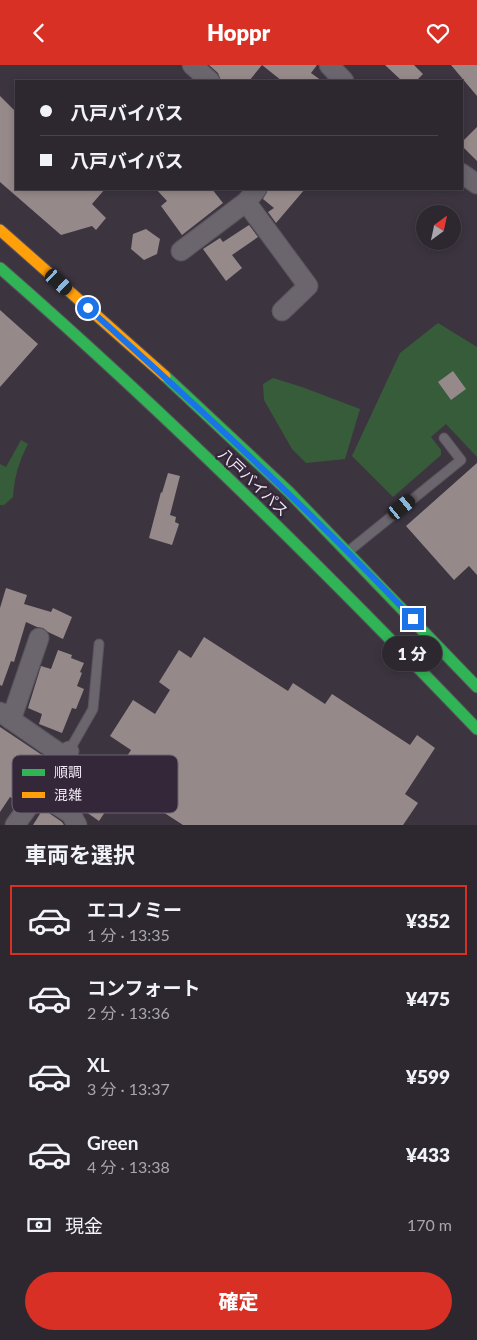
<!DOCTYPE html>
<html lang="ja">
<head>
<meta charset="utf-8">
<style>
	:root { --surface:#2d2830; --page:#353038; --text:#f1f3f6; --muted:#a7a6ab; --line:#48444c; --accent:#d93025 }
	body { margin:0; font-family:Lato,"Noto Sans JP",sans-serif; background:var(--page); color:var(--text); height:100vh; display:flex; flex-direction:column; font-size:19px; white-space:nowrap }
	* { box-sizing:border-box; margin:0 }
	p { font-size:16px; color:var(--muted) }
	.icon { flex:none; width:28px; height:28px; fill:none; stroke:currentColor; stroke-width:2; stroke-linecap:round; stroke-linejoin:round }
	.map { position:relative; height:760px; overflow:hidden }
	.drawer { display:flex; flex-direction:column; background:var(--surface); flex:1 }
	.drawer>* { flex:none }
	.hud { position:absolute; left:15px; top:15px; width:448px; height:110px; border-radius:0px; box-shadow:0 2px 8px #0003,0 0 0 1px var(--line); display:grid; align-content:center; height:110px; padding:0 25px; background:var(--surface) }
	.needle { width:32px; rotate:33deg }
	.tools { position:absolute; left:416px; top:140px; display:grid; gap:10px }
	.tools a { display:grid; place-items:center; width:45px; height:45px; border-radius:50%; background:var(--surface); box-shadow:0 2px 8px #0003,0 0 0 1px var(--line); font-size:25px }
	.end { position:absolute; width:22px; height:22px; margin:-11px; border:6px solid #1a73e8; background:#fff; box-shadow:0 0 0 2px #fff }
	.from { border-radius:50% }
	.bubble { position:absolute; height:35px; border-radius:18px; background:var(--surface); box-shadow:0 2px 8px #0003,0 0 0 1px var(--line); font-size:16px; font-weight:800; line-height:35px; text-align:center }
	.car { position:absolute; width:15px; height:30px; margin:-15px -8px; border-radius:6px; box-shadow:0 0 4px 1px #0007; background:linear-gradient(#222 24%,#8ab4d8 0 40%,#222 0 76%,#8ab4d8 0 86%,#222 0) }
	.hud b { display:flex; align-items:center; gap:18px; height:48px; font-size:19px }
	.hud b+b { border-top:1px solid var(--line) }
	.hud i { width:12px; height:12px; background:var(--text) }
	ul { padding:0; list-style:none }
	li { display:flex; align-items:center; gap:15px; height:70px; margin:0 10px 8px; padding:0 15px; border:2px solid transparent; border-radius:0px }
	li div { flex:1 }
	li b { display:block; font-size:19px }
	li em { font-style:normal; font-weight:800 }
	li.selected { border-color:var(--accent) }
	li>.icon { width:45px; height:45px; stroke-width:1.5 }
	h2 { padding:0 25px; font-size:22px; line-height:60px }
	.pay { display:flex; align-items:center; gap:12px; height:55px; padding:0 25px; font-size:19px }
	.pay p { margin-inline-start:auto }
	.button { display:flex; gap:10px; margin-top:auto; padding:10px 25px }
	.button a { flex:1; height:58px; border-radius:30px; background:var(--accent); color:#fff; font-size:20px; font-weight:800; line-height:58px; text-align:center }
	header { display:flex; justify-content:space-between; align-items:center; height:65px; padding:0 25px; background:var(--accent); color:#fff; font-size:22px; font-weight:800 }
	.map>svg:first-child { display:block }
	.green { fill:#375c3a }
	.building { fill:#96898a }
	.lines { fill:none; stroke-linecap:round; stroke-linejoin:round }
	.lane-casing { stroke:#59535c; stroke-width:11 }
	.street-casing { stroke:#59535c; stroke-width:21 }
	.fast-casing { stroke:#59535c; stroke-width:13 }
	.slow-casing { stroke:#59535c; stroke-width:13 }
	.lane { stroke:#6b656d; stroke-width:9 }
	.street { stroke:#6b656d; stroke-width:19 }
	.fast { stroke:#30b455; stroke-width:11 }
	.slow { stroke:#ff9f0a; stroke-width:11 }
	.route { stroke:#1a73e8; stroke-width:6 }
	.labels { text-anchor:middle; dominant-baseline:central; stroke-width:5; stroke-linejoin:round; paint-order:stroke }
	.street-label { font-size:15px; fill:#f2eaf6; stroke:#332739 }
	.key { fill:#332739; stroke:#6c6272; stroke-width:1 }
	.key-label { font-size:14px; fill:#f2eaf6 }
</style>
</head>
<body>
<header><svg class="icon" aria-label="back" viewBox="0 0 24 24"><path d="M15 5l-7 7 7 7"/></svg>Hoppr<svg class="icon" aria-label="heart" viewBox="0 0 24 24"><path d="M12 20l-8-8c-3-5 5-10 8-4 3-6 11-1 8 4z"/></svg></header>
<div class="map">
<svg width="477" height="760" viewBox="0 0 477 760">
	<rect width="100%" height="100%" fill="#3c3540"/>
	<path class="green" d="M438,258L477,282V392L446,359L431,372L441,385V390L393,432L352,391L400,288Z
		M273,313L302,322L360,344L345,394L306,398L292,384L264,335L263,319Z
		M21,375L28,379C19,396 14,413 13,432L4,440H0V399L6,402Z"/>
	<path class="building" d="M209,0H317L311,8L322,16H282L262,0L249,16H221L218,8Z
		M385,0H414L423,9L416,16H402Z
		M451,0H477V31Z
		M0,31L16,47V124H105L92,139L106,153L96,165L92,161L61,170L0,117Z
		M477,62V96L461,80V78Z
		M156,124H212L223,138L182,170L161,141L167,136Z
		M268,124H305L276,158L268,147L274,143L263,134Z
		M249,160L258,172L232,190L242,203L226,216L203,184L220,173L223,177Z
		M146,164L160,174L157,189L144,195L131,184L133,169Z
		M0,245L38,279L0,322Z
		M453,306L466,324L451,335L438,317Z
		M477,398V510L469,501L454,515L406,461Z
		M168,408L180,411L170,450L176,452L175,457L179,459L172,480L149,473L161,427L162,428Z
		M6,523L27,530L24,539L51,547L53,543L72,552L63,574L48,567L43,563L37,562L26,557L14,597L11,596L2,621L0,620V543Z
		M204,572L288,626L293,618L325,639L332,629L410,680L417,670L435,683L405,729L418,738L403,760H183L112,714L131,685L110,671L133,635L155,649L170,625L159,617L179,585L191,593Z
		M58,585L72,590L71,593L84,598L80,607L82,608L77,621L84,624L76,644L72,643L62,668L39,659L42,649L28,643L41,601L51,604Z
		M0,662L45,692L44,693L46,695L17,736L10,732L0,747Z
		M71,716L109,741L99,756L62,730Z
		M43,744L62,757L64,760H33Z"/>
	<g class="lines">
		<defs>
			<path id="lane" d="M350,485L461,395L444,373
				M69,686L93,644L99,579"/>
			<path id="street" d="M192,0L210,16
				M329,0L344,16
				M461,108L477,119
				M246,137L308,221L282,246
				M181,186L246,137L257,124
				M0,647L65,692
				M11,655L39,573
				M39,728L71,749L77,760
				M15,760L69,686"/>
			<path id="fast" d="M0,203C167,349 324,504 477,664
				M165,311L289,427L477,622"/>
			<path id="slow" d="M0,165L165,311"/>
		</defs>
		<use href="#lane" class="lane-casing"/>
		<use href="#street" class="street-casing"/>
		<use href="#fast" class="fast-casing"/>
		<use href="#slow" class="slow-casing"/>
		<use href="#lane" class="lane"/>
		<use href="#street" class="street"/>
		<use href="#fast" class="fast"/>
		<use href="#slow" class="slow"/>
	</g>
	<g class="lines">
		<path class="route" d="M88,243C200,343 310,445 413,554"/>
	</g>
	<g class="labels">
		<g class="street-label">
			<text transform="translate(254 417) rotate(44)">八戸バイパス</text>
		</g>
	</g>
	<rect x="12" y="690" width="166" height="58" rx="8" class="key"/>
	<rect x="22" y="704" width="23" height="7" fill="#30b455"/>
	<rect x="22" y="727" width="23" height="6" fill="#ff9f0a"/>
	<g class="key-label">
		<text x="54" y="712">順調</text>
		<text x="54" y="735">混雑</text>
	</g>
</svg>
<div class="tools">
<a><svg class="needle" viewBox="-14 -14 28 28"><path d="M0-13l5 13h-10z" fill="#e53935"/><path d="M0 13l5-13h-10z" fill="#a7a6ab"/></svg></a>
</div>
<i class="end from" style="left:88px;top:243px"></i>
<i class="end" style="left:413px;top:554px"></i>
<div class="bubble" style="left:382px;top:571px;width:60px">1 分</div>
<i class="car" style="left:59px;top:217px;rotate:132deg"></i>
<i class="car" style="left:402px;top:442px;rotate:51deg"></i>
<div class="hud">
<b><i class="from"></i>八戸バイパス</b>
<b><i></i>八戸バイパス</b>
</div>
</div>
<section class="drawer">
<h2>車両を選択</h2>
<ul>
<li class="selected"><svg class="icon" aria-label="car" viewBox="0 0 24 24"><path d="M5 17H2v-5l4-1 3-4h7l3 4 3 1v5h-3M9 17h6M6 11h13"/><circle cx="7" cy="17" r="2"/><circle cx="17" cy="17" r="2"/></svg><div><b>エコノミー</b><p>1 分 · 13:35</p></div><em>¥352</em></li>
<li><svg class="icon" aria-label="car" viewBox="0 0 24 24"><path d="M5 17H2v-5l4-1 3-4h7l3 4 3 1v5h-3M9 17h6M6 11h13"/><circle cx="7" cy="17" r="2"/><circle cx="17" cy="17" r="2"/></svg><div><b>コンフォート</b><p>2 分 · 13:36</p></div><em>¥475</em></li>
<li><svg class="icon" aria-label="car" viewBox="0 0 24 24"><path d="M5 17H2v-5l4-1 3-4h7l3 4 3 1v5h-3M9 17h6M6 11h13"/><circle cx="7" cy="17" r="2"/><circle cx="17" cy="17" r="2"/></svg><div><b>XL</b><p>3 分 · 13:37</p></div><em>¥599</em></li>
<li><svg class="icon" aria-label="car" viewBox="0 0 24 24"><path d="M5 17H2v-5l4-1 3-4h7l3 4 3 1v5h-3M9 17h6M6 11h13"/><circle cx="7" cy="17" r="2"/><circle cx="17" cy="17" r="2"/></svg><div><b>Green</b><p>4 分 · 13:38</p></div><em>¥433</em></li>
</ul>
<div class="pay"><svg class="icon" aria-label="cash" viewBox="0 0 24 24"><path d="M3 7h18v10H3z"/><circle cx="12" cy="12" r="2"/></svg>現金<p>170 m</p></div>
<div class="button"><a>確定</a></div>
</section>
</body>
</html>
